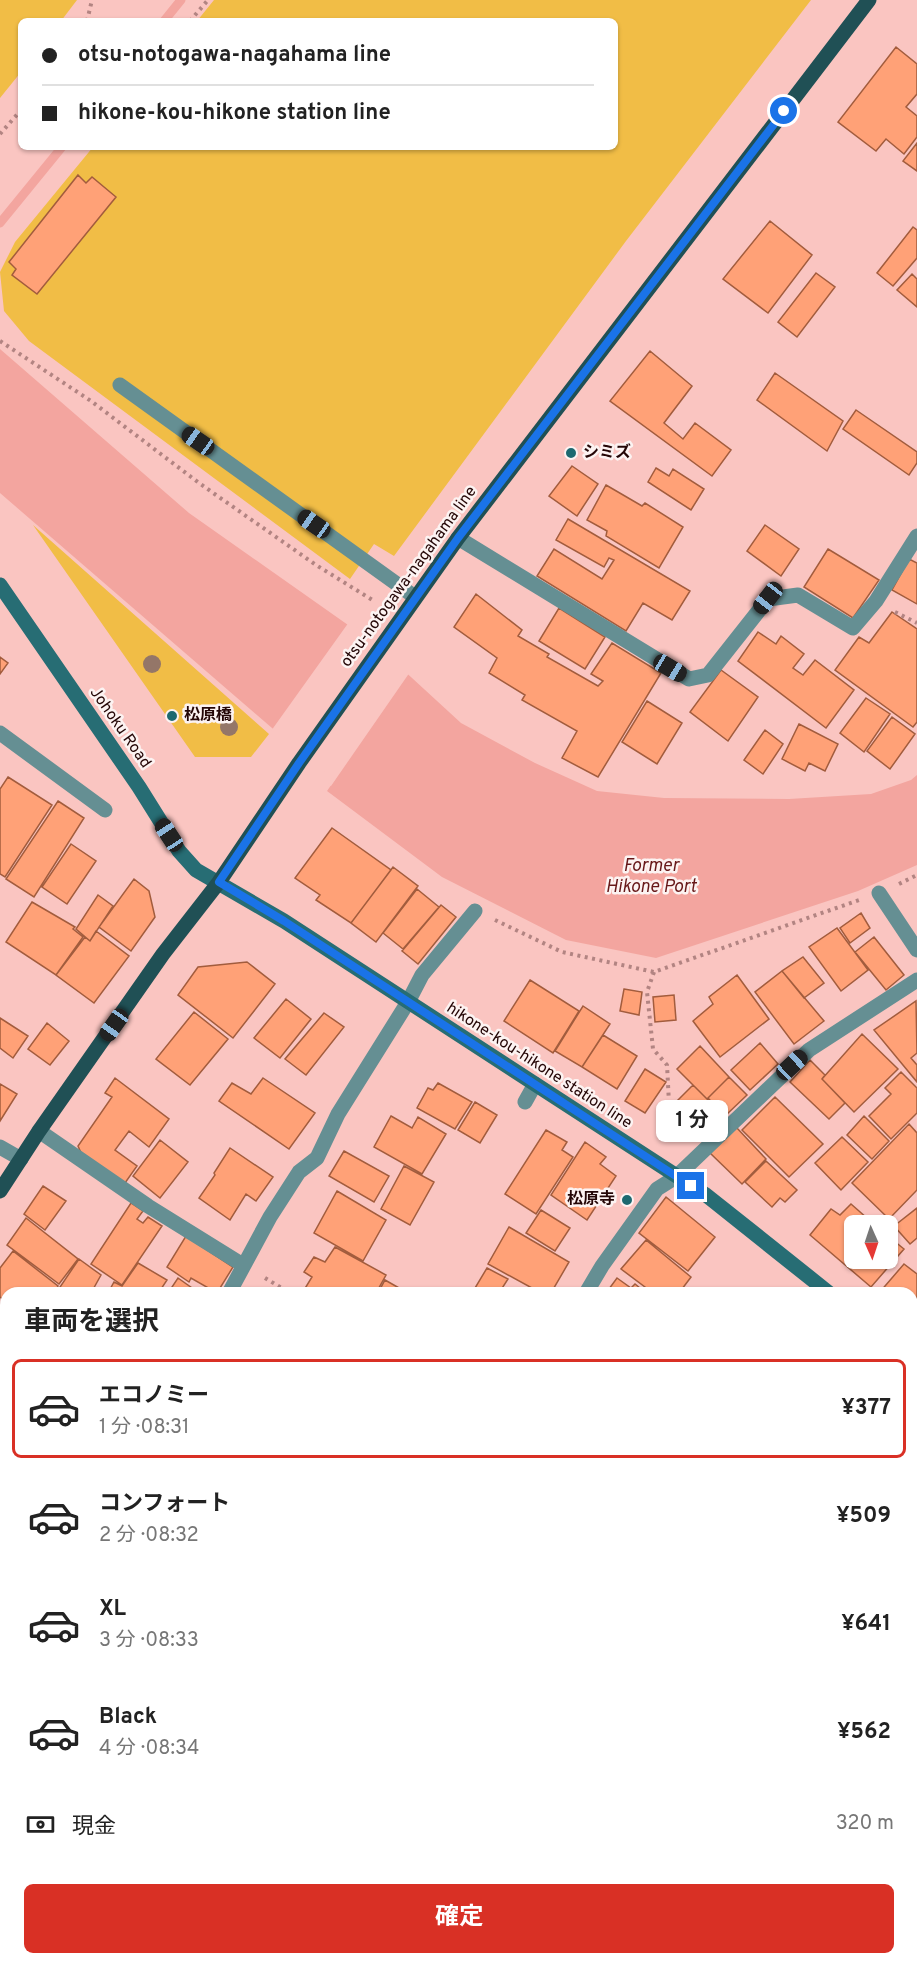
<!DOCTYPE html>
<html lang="ja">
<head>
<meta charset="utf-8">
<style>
	:root { --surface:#fff; --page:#f6f6f6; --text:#222; --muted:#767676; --line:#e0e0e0; --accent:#d93025 }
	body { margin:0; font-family:Overpass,"Noto Sans JP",sans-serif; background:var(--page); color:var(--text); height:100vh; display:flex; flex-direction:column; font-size:22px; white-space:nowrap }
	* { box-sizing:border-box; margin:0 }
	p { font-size:20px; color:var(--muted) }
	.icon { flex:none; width:33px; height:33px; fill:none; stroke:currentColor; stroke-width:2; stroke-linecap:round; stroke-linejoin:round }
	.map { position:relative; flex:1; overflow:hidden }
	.sheet { position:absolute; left:0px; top:1287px; width:918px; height:678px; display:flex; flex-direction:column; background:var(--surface); border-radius:18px 18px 0 0; box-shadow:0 2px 4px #0004 }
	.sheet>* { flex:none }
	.top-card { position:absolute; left:18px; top:18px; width:600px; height:132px; border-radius:9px; box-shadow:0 2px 4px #0004; display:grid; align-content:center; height:132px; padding:0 24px; background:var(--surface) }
	.needle { width:39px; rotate:177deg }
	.buttons { position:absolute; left:844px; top:1215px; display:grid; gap:12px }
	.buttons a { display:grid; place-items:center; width:54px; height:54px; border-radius:9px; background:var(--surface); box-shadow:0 2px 4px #0004; font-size:30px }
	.end { position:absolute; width:27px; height:27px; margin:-14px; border:8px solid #1a73e8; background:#fff; box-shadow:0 0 0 3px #fff }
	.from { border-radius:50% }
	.bubble { position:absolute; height:42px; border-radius:9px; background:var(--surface); box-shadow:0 2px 4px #0004; font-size:20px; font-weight:700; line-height:42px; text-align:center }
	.car { position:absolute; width:18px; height:36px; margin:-18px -9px; border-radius:8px; box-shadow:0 0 4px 2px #0007; background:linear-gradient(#222 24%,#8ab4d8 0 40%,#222 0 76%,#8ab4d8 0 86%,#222 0) }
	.top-card b { display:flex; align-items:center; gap:21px; height:57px; font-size:22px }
	.top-card b+b { border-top:2px solid var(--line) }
	.top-card i { width:15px; height:15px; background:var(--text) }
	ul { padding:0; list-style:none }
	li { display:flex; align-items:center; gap:18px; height:99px; margin:0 12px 9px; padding:0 12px; border:3px solid transparent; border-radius:9px }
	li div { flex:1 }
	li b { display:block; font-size:22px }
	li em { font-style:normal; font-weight:700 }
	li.active { border-color:var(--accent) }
	li>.icon { width:54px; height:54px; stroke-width:1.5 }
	h2 { padding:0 24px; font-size:27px; line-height:72px }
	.pay { display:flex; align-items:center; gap:15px; height:66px; padding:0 24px; font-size:22px }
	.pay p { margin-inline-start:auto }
	.action { display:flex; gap:12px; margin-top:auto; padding:12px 24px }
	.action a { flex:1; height:69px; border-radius:9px; background:var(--accent); color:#fff; font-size:24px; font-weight:700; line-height:69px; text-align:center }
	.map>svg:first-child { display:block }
	.green { fill:#f1bd46 }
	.water { fill:#f3a59f }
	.pier { fill:#fac5c1 }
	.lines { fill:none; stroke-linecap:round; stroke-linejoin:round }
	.stream { stroke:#f3a59f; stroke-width:9 }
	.building { fill:#ffa177; stroke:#a25c3d; stroke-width:1.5 }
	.path { stroke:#b28482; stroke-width:4; stroke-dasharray:3 4.5; stroke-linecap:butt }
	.lane { stroke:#658f93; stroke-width:15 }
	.street { stroke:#658f93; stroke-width:15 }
	.secondary { stroke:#276d74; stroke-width:15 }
	.primary { stroke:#205055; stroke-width:15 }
	.tree { fill:#947668 }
	.route { stroke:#1a73e8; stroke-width:8 }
	.poi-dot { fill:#1d6970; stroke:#fcf3f2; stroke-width:2 }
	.labels { text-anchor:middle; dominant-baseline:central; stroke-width:5; stroke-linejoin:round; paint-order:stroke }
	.poi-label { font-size:16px; font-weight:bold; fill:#240606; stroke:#fcf3f2; text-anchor:start }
	.street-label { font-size:16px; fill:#240606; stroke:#fcf3f2 }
	.water-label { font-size:18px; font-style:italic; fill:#671819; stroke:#fcf3f2 }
</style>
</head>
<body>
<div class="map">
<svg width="917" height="1965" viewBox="0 0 917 1965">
	<rect width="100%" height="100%" fill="#fac5c1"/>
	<path class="green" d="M0,0H77L61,21H21V72L0,98Z
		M214,0H811L626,241L394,556L374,544L350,579L29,341L4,311L0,272L15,242L93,147H615V21H197Z
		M33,525L269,734L251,757H195Z"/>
	<path class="water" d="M0,349L189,513L375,644L461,723L535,763L597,791L664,798L789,799L871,794L911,780L917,775V865L858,891L656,958L566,940L442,877L327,791L336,778L279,734L0,493Z"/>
	<path class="pier" d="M349,622L377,642L410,672L331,786L328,784L332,778L271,731Z"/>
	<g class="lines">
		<path class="stream" d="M164,21L181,0
			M0,223L62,147"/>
	</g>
	<path class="building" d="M896,47L917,64V94L906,107L917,116V137L904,154L886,139L876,151L838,122Z
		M917,143V171L903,161Z
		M78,175L86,183L92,177L116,197L37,294L12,275L16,269L9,262Z
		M770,221L812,255L768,313L723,279Z
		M913,227L917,230V258L893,286L877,273Z
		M816,273L835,287L797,337L778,322Z
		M912,274L917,279V307L897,290Z
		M650,351L692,386L664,423L683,439L695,423L731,450L712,476L610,401Z
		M775,373L843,421L827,451L757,400Z
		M856,410L917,452V463L909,475L843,429Z
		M572,466L598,484L577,516L549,496Z
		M656,468L669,476L673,469L704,489L691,510L648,482Z
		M606,485L642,506L645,503L683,527L659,568L606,536L607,531L587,520Z
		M568,519L690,591L672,620L643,603L626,631L537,576L554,549L602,579L614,560L609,558L604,567L556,540Z
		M765,525L799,549L781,576L747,551Z
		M828,549L879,580L853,618L804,587Z
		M909,559L917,563V604L892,590Z
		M476,594L522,630L518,636L549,654L547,657L598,686L603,681L591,674L612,643L661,673L598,777L562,758L577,731L522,700L525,695L489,673L497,658L454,627Z
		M559,608L605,637L585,669L539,641Z
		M892,612L917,629V722L913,727L835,670L859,637L869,643Z
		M758,632L776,644L781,636L804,654L793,668L803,675L815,660L854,690L826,728L738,661Z
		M0,657L8,663L0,674Z
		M721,670L758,697L728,741L690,712Z
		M866,698L890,714L864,752L840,733Z
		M647,701L682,723L657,764L622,742Z
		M892,717L915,734L890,769L867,751Z
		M799,724L838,744L825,771L809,763L805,771L782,759Z
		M765,730L783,744L763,774L744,760Z
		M8,777L52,805L5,877L0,874V789Z
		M58,801L84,818L34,897L6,879Z
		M332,828L391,870L351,923L316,900L320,895L295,878Z
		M71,844L96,861L67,904L42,887Z
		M393,867L418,886L376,942L351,923Z
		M134,879L149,891L155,917L131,951L99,927Z
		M417,889L439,907L403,949L383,933Z
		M98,895L113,906L90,941L76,929Z
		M32,902L75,927L73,929L83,937L56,975L6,942Z
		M441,905L456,917L418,964L402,951Z
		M861,913L870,928L850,943L840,928Z
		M837,928L868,970L841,991L809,947Z
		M96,931L129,956L94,1003L56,975L85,937L90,941Z
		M874,937L904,975L886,990L855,952Z
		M803,957L824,983L804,998L782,971Z
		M247,962L275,984L233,1038L178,995L198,967Z
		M782,971L824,1021L794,1044L755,992Z
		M737,975L769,1019L720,1057L693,1021L713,1004L709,997Z
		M530,980L579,1011L553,1053L504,1021Z
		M624,989L642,992L639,1015L620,1011Z
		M674,995L676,1020L655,1022L653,997Z
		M286,999L311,1019L280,1058L254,1038Z
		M916,1001L917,1053L911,1058L917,1065V1082L874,1030Z
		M583,1006L610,1024L582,1067L555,1051Z
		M194,1012L228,1039L190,1085L156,1059Z
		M324,1013L344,1027L306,1075L285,1059Z
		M0,1018L28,1036L13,1058L0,1048Z
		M47,1023L69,1041L50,1065L28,1049Z
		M862,1034L898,1069L854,1112L822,1079Z
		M603,1035L637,1056L617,1089L582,1067Z
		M760,1043L778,1064L750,1090L731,1070Z
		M700,1046L729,1077L707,1099L677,1069Z
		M810,1060L825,1075L822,1079L845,1103L829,1119L790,1082Z
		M645,1069L666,1082L645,1113L625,1101Z
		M901,1072L917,1088V1113L891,1139L869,1116L891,1094L885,1088Z
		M729,1077L747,1095L725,1116L708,1098Z
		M115,1078L169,1119L149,1147L129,1131L115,1150L137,1166L125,1183L82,1155L78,1146L112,1097L105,1093Z
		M263,1078L315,1113L289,1149L219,1101L232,1083L251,1094Z
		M438,1083L472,1102L455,1129L417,1108L428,1088L433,1090Z
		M0,1084L17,1094L0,1121Z
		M693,1085L722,1114L702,1133L674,1104Z
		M775,1097L823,1144L789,1177L742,1130Z
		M475,1102L497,1115L480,1143L458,1130Z
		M391,1116L412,1128L418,1117L446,1134L422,1174L374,1147Z
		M864,1116L889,1141L872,1159L847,1135Z
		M909,1124L917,1133V1190L889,1219L852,1183Z
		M736,1127L766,1159L742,1184L709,1152Z
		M546,1130L567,1142L562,1150L573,1157L536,1214L505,1194Z
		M842,1137L868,1162L841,1190L815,1163Z
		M160,1140L188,1162L160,1198L133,1176Z
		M585,1142L606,1157L600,1164L616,1176L587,1220L551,1195Z
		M230,1148L273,1177L256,1201L246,1194L230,1220L199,1198L215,1175L214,1173Z
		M344,1151L389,1176L374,1202L329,1176Z
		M766,1161L797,1190L785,1202L780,1198L772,1207L745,1182Z
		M404,1166L434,1182L410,1225L381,1209Z
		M43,1186L66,1201L45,1230L24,1214Z
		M337,1191L386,1220L363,1261L314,1233Z
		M666,1197L715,1237L688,1271L639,1233Z
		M131,1203L143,1211L137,1219L143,1223L148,1217L162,1226L122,1285L91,1264Z
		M851,1204L876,1226H855V1258H888V1236L904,1249L871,1287L810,1235L831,1209L840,1215Z
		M917,1208V1238L910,1244L894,1226Z
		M541,1210L570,1228L555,1251L526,1233Z
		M26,1218L78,1259L59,1284L7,1245Z
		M509,1227L569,1262L551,1293H541L488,1264Z
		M186,1236L233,1267L217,1293L191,1278L189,1282L167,1267Z
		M646,1240L691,1277L679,1293H653L621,1269Z
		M335,1247L386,1275L376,1293H309L304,1290L312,1277L304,1272L314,1257L325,1262Z
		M13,1251L58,1286L54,1293H6V1302L0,1297V1268Z
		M79,1259L101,1275L91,1293H56Z
		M138,1263L167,1280L161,1289L166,1293H108L114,1282L122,1286Z
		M904,1264L917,1274V1298L912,1304V1293H879Z
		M487,1268L508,1279L499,1293H483L475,1288Z
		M178,1278L192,1288L189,1293H168Z
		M617,1278L631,1288L635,1284L646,1293H606Z
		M385,1280L408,1293H378Z
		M0,1330L6,1335V1366L4,1368L0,1366Z
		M0,1456L6,1460V1518L0,1514Z
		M917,1480V1534L912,1530V1486Z
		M914,1589L917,1591V1637L912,1634V1593Z
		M6,1706V1750L0,1747V1719Z
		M0,1808L6,1811V1877L0,1874Z
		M0,1879L6,1882V1917L0,1928Z
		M7,1959H57L53,1965H3Z
		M125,1959H178L175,1965H128L123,1963Z
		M205,1959H221L231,1965H201Z
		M324,1959H375L371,1965H333Z
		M460,1959H501L497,1965H469Z
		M532,1959H557L567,1965H528Z
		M584,1959H588L597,1965H580Z
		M618,1959H652L647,1965H627Z"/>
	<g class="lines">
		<path class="path" d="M87,21L92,0
			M190,21L208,0
			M0,134L21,110
			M0,341L91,401L199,483L316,565L374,601
			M895,612L917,623
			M899,884L917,875
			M495,920L562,952L654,972L859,900
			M654,972L647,992L653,1049L667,1065L671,1142
			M265,1278L290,1293
			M0,1519L6,1523
			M912,1575L917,1578
			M502,1965L506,1959"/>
		<path class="lane" d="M120,385L415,597
			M879,893L917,950
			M408,1002L422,975L475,911
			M525,1102L535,1084
			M760,1959L768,1965"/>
		<path class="street" d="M458,538L689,679L708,675L768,599L798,595L853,628L876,601L917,536
			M0,733L105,810
			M39,1131L148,1206L243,1265
			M0,1147L21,1159
			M229,1293L270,1217L299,1172L317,1158L338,1114L408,1002
			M586,1293L602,1266L657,1189L676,1177L809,1050L917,980
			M0,1690L6,1679
			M912,1744L917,1737
			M0,1943L6,1931
			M437,1959L448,1965
			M732,1965L736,1959"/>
		<path class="secondary" d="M0,585L139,787L179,851L196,870L284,921L706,1195L829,1293
			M912,1359L917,1363"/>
		<path class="primary" d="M0,1191L39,1131L163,954L219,882L299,763L458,538L869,0"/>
	</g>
	<g class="tree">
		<circle cx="152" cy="664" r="9"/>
		<circle cx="229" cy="727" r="9"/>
	</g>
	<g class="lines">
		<path class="route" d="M691,1186L284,921L219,882L299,763L458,538L784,111"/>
	</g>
	<g class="poi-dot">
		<circle cx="571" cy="453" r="6"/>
		<circle cx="172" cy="716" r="6"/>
		<circle cx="627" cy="1200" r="6"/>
	</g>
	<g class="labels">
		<g class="poi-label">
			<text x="583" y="453">シミズ</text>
			<text x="184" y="716">松原橋</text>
			<text x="615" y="1200" text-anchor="end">松原寺</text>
		</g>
		<g class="street-label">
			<text transform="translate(409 577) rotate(-54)">otsu-notogawa-nagahama line</text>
			<text transform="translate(120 728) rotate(55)">Johoku Road</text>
			<text transform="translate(539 1066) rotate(33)">hikone-kou-hikone station line</text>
		</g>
		<g class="water-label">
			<text x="651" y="866">Former<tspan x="651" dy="21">Hikone Port</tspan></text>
		</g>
	</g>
</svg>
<div class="buttons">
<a><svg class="needle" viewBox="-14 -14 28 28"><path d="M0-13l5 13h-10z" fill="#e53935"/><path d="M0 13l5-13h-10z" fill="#767676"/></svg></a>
</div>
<i class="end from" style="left:784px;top:111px"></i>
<i class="end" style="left:691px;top:1186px"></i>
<div class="bubble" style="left:656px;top:1100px;width:72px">1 分</div>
<i class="car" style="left:198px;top:441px;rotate:305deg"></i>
<i class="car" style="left:314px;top:524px;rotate:305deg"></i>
<i class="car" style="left:768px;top:598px;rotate:218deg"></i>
<i class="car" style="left:670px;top:668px;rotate:121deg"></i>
<i class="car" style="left:169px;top:835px;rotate:327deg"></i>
<i class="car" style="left:114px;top:1025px;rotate:215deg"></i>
<i class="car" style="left:792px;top:1065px;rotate:47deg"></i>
<div class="top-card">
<b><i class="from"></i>otsu-notogawa-nagahama line</b>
<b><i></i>hikone-kou-hikone station line</b>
</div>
<section class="sheet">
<h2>車両を選択</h2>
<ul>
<li class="active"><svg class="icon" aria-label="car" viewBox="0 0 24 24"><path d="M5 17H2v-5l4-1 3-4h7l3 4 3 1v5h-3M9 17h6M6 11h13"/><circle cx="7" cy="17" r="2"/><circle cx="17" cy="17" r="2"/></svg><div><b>エコノミー</b><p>1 分 · 08:31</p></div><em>¥377</em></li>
<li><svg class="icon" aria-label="car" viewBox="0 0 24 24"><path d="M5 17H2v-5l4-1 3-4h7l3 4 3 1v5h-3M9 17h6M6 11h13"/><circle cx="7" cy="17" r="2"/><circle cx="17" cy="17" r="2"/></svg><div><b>コンフォート</b><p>2 分 · 08:32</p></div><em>¥509</em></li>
<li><svg class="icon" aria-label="car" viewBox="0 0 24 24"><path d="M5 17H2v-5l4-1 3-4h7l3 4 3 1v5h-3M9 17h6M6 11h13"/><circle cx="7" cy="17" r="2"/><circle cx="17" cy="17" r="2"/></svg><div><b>XL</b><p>3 分 · 08:33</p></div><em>¥641</em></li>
<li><svg class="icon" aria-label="car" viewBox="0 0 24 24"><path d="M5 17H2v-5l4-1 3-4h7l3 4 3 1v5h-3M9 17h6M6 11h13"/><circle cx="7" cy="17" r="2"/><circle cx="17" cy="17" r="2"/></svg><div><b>Black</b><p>4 分 · 08:34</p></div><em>¥562</em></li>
</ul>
<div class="pay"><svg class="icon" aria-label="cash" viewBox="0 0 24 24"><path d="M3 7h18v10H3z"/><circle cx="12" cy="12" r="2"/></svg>現金<p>320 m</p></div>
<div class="action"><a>確定</a></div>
</section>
</div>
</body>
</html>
